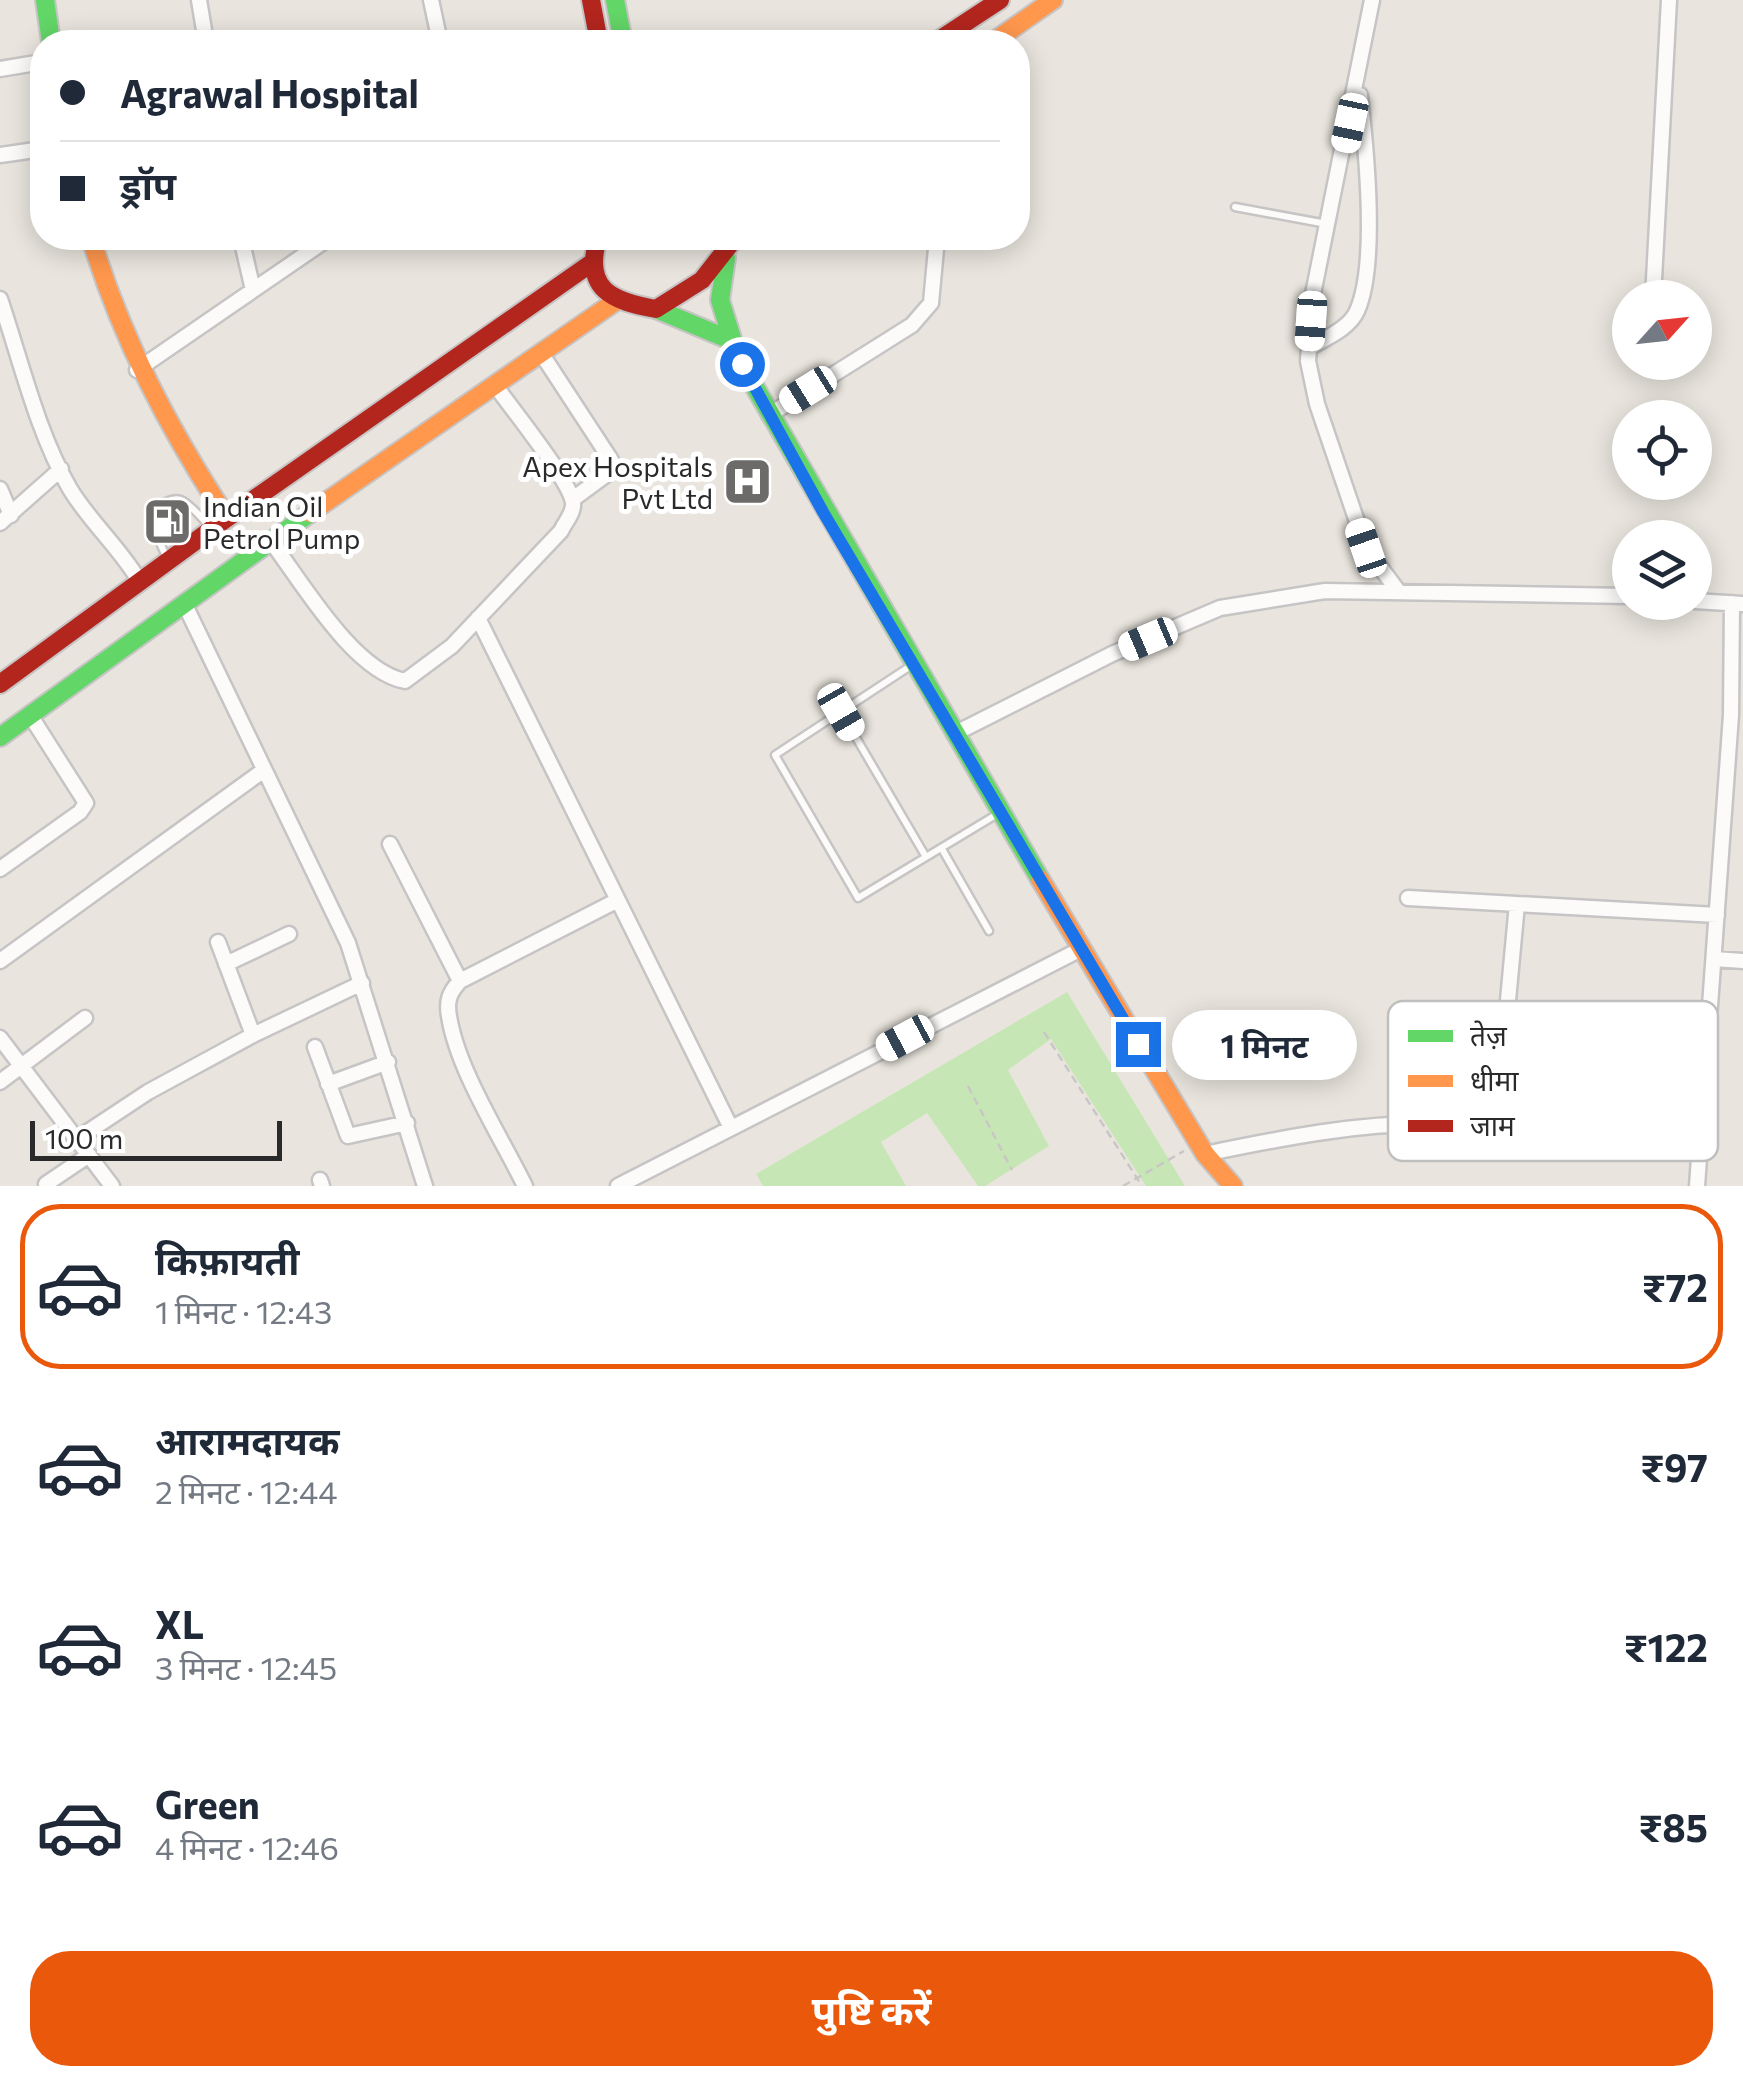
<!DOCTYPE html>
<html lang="hi">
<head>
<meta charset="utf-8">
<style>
	:root { --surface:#fff; --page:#f6f6f7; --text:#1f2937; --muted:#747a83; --line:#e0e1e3; --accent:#ea580c }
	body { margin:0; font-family:Commissioner,"Noto Sans Devanagari",sans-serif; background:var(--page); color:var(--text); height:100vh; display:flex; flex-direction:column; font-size:38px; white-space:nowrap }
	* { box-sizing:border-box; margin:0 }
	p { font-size:32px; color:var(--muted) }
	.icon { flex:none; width:55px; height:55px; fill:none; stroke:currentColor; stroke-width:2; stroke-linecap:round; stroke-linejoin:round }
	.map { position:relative; height:1186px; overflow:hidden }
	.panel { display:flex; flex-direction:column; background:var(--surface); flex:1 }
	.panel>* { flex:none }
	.hud { position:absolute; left:30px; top:30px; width:1000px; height:220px; border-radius:40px; box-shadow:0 5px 25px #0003; display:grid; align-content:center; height:220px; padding:0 30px; background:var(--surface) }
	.needle { width:65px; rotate:63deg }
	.fabs { position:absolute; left:1612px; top:280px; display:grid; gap:20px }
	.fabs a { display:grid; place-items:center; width:100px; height:100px; border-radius:50%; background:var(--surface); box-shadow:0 5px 25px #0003; font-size:50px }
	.scale { position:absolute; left:30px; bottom:25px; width:252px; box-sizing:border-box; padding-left:10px; border:5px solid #2a2a2a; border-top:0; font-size:28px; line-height:35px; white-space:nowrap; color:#2a2a2a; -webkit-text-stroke:8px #fff; paint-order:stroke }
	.end { position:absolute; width:45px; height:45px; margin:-22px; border:12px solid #1a73e8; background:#fff; box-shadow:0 0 0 5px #fff }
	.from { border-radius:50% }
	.bubble { position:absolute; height:70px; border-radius:35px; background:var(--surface); box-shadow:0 5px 25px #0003; font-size:32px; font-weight:700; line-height:70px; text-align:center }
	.car { position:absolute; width:30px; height:60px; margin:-30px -15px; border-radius:12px; box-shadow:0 0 8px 2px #0007; background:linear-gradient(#fff 24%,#345 0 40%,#fff 0 76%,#345 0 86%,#fff 0) }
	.hud b { display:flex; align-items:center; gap:35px; height:95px; font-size:38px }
	.hud b+b { border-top:2px solid var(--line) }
	.hud i { width:25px; height:25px; background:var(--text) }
	ul { padding:18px 0 0; list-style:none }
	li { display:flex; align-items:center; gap:30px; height:165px; margin:0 20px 15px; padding:0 10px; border:5px solid transparent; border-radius:40px }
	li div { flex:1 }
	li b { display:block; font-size:38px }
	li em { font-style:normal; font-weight:700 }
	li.current { border-color:var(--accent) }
	li>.icon { width:90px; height:90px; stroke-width:1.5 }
	.cta { display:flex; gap:20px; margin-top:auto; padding:20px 30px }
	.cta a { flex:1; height:115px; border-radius:40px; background:var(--accent); color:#fff; font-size:40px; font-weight:700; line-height:115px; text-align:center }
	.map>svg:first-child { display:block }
	.green { fill:#c7e6b5 }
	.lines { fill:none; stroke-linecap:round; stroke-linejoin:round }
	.lane-casing { stroke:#c6c4c5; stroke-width:11 }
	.street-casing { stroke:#c6c4c5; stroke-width:19 }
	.fast-casing { stroke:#c6c4c5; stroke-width:22 }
	.slow-casing { stroke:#c6c4c5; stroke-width:22 }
	.jam-casing { stroke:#c6c4c5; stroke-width:22 }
	.path { stroke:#c8c7c6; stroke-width:2.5; stroke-dasharray:8 5; stroke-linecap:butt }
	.lane { stroke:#fcfbfa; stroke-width:6 }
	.street { stroke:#fcfbfa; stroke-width:14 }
	.fast { stroke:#63d668; stroke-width:18 }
	.slow { stroke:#ff974d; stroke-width:18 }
	.jam { stroke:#b3261e; stroke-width:18 }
	.route { stroke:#1a73e8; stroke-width:12 }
	.labels { text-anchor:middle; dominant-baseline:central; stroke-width:10; stroke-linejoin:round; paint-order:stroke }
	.poi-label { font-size:28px; fill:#2a2a2a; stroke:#fff; text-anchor:end }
	.key { fill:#fff; stroke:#bfbfbf; stroke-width:2.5 }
	.key-label { font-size:28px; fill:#2a2a2a }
</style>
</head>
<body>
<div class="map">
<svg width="1743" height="1186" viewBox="0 0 1743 1186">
	<rect width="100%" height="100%" fill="#e9e5de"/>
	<path class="green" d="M1067,992L1185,1186H1146L1051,1039L1008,1070L1049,1146L985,1186H978L927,1113L881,1142L906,1186H763L756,1174Z"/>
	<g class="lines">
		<defs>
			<path id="lane" d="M1235,207L1327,224
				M168,560C160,543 143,515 166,502C170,500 176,498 181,500C192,505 203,520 211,528
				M912,665L775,755L858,898L999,813
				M841,712L926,857
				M942,849L989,931"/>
			<path id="street" d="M199,0L206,42
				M431,0L440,42
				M1372,0L1313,294L1308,361L1317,404L1366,548L1398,591
				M0,69L42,62
				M0,155L42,149
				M241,238L253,290
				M1653,298L1669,0
				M0,299C21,361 37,432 70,489C90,522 120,548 140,582
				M1309,348C1325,338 1349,329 1357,311C1378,264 1366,147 1360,95
				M541,353L611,460V471L573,499
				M1653,362L1654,367
				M137,370L329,238
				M769,415L912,325L931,303L937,238
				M0,489L11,515
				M0,523L61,469
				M270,540C302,582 353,671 405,681L452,646L561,531C565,522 574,513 573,503C570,480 511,408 495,385
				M1695,601L1743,604
				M184,603L348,943L425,1186
				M478,618L731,1128
				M954,734L1112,654L1220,608L1325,591L1630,596
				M390,844L460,981
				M0,869L80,812L86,803L30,715
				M1408,898L1717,915
				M218,942L253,1035L362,983
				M1714,959L1743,961
				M0,961L264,770
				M226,964L289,934
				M0,1038L112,1186
				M315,1047L348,1136L407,1123
				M0,1082L85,1018
				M328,1084L388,1062
				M1496,1129L1517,904
				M77,1139L148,1092L253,1035
				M1205,1154C1282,1138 1361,1122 1440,1124C1527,1127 1614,1139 1701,1144
				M320,1180L322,1186
				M46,1184L89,1155
				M525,1186C501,1137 457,1069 449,1016C446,1000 450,992 460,981L616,901
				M618,1186L1081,949
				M1697,1186L1731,715L1732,603"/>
			<path id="fast" d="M45,0L51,42
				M615,0L623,42
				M726,258L720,300L738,358L1040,879
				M656,309L728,339
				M0,737L310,513"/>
			<path id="slow" d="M993,42L1053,0
				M91,238C122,340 169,429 227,518
				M310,513L616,301
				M1040,879L1205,1154L1233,1186"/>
			<path id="jam" d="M591,0L599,42
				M936,42L1000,0
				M598,238C583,289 611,301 656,309L702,280L735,238
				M0,684L227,518L593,262"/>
		</defs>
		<use href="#lane" class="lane-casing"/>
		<use href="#street" class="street-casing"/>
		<use href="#fast" class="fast-casing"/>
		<use href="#slow" class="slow-casing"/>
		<use href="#jam" class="jam-casing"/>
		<path class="path" d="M1044,1032L1142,1186
			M968,1086L1012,1170
			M1123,1186L1184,1151"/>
		<use href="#lane" class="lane"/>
		<use href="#street" class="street"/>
		<use href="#fast" class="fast"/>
		<use href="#slow" class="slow"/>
		<use href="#jam" class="jam"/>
	</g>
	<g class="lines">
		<path class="route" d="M742,364L823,512L1138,1044"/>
	</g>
	<defs>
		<symbol id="hospital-square" viewBox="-11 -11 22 22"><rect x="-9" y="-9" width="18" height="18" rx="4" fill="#6d6b69" stroke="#fff"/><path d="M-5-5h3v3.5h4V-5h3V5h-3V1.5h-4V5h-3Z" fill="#fff"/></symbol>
		<symbol id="fuel-square" viewBox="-11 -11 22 22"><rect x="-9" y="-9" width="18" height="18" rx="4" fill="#6d6b69" stroke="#fff"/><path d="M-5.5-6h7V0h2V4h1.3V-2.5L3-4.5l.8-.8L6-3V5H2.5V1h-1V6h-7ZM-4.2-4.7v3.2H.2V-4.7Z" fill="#fff"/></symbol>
	</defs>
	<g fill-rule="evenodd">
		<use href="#hospital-square" x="720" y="454" width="55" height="55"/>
		<use href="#fuel-square" x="140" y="494" width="55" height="55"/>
	</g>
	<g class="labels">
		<g class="poi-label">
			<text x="713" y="466">Apex Hospitals<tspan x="713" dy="32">Pvt Ltd</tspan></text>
			<text x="203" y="506" text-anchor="start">Indian Oil<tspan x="203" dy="32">Petrol Pump</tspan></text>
		</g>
	</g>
	<rect x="1388" y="1001" width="330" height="160" rx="15" class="key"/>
	<rect x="1408" y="1030" width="45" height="12" fill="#63d668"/>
	<rect x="1408" y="1075" width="45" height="12" fill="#ff974d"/>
	<rect x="1408" y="1120" width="45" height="12" fill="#b3261e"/>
	<g class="key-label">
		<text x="1470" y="1046">तेज़</text>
		<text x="1470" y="1091">धीमा</text>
		<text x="1470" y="1136">जाम</text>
	</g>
</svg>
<div class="fabs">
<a><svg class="needle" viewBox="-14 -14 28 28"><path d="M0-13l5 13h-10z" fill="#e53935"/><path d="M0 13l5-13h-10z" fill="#747a83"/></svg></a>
<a><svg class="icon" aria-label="locate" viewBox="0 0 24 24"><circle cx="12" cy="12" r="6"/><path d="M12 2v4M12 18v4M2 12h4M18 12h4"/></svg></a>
<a><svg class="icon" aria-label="layers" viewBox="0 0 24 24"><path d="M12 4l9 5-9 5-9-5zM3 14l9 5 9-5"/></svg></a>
</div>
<div class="scale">100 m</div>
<i class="end from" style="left:742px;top:364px"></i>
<i class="end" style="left:1138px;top:1044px"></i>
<div class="bubble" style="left:1172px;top:1010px;width:185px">1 मिनट</div>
<i class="car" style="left:1350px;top:123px;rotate:192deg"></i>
<i class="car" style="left:1311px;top:321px;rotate:184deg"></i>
<i class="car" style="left:808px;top:390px;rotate:238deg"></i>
<i class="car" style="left:1366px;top:548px;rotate:341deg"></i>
<i class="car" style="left:1148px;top:639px;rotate:247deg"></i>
<i class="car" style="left:841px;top:712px;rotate:150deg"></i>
<i class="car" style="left:905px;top:1038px;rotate:242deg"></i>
<div class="hud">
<b><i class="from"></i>Agrawal Hospital</b>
<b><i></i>ड्रॉप</b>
</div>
</div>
<section class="panel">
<ul>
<li class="current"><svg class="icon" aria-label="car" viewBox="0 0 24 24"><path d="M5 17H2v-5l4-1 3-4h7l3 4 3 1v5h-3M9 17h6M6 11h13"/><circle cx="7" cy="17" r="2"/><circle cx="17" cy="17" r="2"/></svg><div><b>किफ़ायती</b><p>1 मिनट · 12:43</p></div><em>₹72</em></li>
<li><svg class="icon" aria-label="car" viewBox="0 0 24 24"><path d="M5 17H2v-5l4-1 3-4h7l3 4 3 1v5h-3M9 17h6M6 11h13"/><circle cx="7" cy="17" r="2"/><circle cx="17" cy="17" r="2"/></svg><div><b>आरामदायक</b><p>2 मिनट · 12:44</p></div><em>₹97</em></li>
<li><svg class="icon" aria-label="car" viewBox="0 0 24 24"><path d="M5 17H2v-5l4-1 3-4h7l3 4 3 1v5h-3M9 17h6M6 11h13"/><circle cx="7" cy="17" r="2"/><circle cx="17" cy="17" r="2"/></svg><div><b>XL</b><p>3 मिनट · 12:45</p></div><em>₹122</em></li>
<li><svg class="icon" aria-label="car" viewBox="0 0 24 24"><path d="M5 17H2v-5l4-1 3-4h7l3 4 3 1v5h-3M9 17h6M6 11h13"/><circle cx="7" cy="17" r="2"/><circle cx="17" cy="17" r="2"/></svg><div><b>Green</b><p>4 मिनट · 12:46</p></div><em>₹85</em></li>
</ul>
<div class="cta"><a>पुष्टि करें</a></div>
</section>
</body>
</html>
